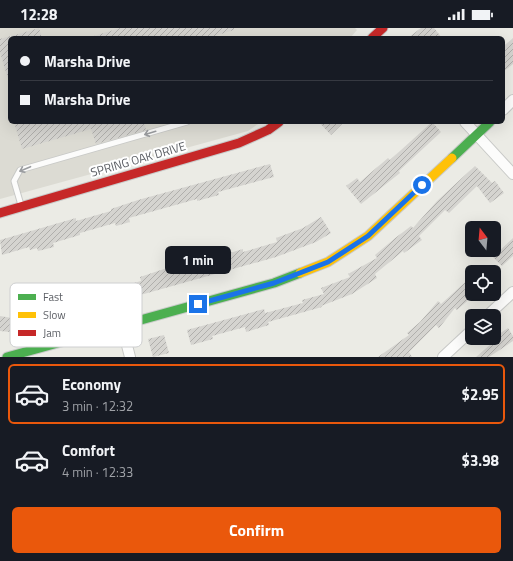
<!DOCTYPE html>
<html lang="en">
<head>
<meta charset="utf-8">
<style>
	:root { --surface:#171b24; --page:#20242c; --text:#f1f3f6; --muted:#9ea1a6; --line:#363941; --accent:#ea580c }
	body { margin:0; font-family:"Titillium Web",sans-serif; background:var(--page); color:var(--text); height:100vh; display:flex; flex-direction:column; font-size:15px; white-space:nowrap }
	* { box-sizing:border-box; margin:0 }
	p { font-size:13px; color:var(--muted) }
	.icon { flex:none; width:22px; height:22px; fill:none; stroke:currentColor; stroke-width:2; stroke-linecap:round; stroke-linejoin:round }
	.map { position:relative; height:329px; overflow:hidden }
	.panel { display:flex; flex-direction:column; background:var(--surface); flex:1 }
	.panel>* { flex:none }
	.guide { position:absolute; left:8px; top:8px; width:497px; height:88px; border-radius:6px; box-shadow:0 4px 16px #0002; display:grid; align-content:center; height:88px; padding:0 12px; background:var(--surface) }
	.needle { width:26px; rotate:344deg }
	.tools { position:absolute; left:465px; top:193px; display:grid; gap:8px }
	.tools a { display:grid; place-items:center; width:36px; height:36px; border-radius:6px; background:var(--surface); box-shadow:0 4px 16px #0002; font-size:20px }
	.end { position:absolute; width:18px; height:18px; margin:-9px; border:5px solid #1a73e8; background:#fff; box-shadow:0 0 0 2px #fff }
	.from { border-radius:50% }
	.bubble { position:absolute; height:28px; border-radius:6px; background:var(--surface); box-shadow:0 4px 16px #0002; font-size:13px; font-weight:700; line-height:28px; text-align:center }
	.guide b { display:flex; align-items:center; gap:14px; height:38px; font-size:15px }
	.guide b+b { border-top:1px solid var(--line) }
	.guide i { width:10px; height:10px; background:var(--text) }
	ul { padding:7px 0 0; list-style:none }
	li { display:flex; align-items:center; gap:12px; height:60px; margin:0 8px 6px; padding:0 4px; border:2px solid transparent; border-radius:6px }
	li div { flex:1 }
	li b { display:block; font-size:15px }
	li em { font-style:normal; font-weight:700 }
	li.active { border-color:var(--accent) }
	li>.icon { width:36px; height:36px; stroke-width:1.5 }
	.cta { display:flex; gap:8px; margin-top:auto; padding:8px 12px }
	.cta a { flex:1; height:46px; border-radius:6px; background:var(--accent); color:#fff; font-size:16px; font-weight:700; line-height:46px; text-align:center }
	.status { display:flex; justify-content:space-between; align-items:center; height:28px; padding:0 20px; background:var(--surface); direction:ltr }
	.status svg { height:11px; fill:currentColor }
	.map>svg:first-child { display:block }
	.education { fill:#dcdbd3 }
	.building { fill:url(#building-hatch) }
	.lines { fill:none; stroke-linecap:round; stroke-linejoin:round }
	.lane-casing { stroke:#c8c9c7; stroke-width:7 }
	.street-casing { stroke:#c8c9c7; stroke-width:12 }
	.fast-casing { stroke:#c8cac9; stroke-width:11 }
	.slow-casing { stroke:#c8cac9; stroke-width:11 }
	.jam-casing { stroke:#c8cac9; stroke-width:11 }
	.lane { stroke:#fcfcfb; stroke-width:5 }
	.street { stroke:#fcfcfb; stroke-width:10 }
	.fast { stroke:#4caf50; stroke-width:9 }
	.slow { stroke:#ffc107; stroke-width:9 }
	.jam { stroke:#c62828; stroke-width:9 }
	.oneway { stroke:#9b9da0 }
	.route { stroke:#1a73e8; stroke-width:5 }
	.labels { text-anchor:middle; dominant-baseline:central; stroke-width:4; stroke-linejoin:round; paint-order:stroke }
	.street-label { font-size:12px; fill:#5b5e64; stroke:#fff }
	.key { fill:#fff; stroke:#cecfd0; stroke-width:1 }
	.key-label { font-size:11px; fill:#5b5e64 }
</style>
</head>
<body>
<div class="status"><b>12:28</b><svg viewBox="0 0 49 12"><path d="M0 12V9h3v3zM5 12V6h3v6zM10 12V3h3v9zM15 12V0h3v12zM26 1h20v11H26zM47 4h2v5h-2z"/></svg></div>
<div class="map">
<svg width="513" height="329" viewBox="0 0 513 329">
	<defs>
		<pattern id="building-hatch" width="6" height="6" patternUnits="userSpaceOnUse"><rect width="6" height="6" fill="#d5d4d0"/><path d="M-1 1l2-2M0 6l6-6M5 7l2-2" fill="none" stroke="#b0afac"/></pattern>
	</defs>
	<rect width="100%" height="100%" fill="#ebebe5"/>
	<path class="education" d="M0,0H355L357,2L350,10H10V94H261L248,103L0,171Z"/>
	<path class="building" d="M39,0L42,10H12V8Z
		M120,0H234V2L208,10H94V8Z
		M421,0H434L442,10H408Z
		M10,8V50L8,51L0,24V11Z
		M513,10V36L503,44V19Z
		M14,94H144L146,102L96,116L91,101L22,121Z
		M319,94H344L331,107Z
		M432,94L441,104L399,143L400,145L361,176L346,158L357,150L360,154L388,130L390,132Z
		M270,136L274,149L218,164L219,167L197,173V171L129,190L130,194L116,198L115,195L80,205V207L53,215L54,219L38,223L37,220L30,222L29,219L2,227L0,212L76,190V193L111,183V181L138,172Z
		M475,138L492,155L495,153L504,165L490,175L477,158L449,185L445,182L419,208L422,212L404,225L403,223L375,246L377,250L352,266L321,278L322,279L268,294L269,297L246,304L245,299L212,308L213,311L191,317L187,302L264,281L265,285L303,275L302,272L324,266L321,260L350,249L348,246L377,230L375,227L394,211L411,198L413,200L437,173Z
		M321,189L331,205L316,214L276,229L30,298L23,274L35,271L36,277L47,274L48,276L83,266L82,261L91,259L93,266L141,253L140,249L173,238V240L187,236L188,240L221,230L220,228L243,221V224L277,214L276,210L303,200Z
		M513,210V228L502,238L493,229Z
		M472,248V269L457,282L455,280L439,300L436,297L409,324L412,329H378L409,307L407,305L420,294L438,273L441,276Z
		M0,288L12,290L10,304L0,303Z
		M508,300L513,308V313L489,329H476L492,315L490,312Z
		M164,307L169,325L153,329L148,311Z"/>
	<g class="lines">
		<defs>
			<path id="lane" d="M21,177L14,153L20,142L187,94"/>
			<path id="street" d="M503,82L513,72
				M465,94L513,146
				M487,288L513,264
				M122,298L130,329
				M443,329L472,302"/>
			<path id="fast" d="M452,130L490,94
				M7,329L274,255L300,245"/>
			<path id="slow" d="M300,245L328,234L368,208L452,130"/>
			<path id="jam" d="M372,10L383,0
				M0,185L239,115L268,102L279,94"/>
		</defs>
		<use href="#lane" class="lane-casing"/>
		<use href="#street" class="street-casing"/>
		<use href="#fast" class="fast-casing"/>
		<use href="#slow" class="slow-casing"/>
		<use href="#jam" class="jam-casing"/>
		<use href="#lane" class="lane"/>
		<use href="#street" class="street"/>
		<use href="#fast" class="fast"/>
		<use href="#slow" class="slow"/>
		<use href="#jam" class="jam"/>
	</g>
	<defs><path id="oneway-shaft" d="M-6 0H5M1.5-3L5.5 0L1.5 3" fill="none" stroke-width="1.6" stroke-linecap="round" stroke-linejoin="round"/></defs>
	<g class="oneway">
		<use href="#oneway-shaft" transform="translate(150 105) rotate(163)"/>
		<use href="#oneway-shaft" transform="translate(25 141) rotate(157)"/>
	</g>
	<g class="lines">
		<path class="route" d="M198,276L274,255L328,234L368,208L422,157"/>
	</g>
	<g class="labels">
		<g class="street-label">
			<text transform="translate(138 131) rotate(-16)">SPRING OAK DRIVE</text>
		</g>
	</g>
	<rect x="10" y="255" width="132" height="64" rx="6" class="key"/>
	<rect x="18" y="266" width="18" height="6" fill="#4caf50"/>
	<rect x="18" y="284" width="18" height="6" fill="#ffc107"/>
	<rect x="18" y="302" width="18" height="6" fill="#c62828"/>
	<g class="key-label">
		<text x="43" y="273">Fast</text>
		<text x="43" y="291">Slow</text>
		<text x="43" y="309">Jam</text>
	</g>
</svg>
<div class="tools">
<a><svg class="needle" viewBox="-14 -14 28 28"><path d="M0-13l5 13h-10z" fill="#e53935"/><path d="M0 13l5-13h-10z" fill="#9ea1a6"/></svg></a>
<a><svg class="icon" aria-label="locate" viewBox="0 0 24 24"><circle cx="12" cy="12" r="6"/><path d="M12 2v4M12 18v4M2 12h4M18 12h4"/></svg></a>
<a><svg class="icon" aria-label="layers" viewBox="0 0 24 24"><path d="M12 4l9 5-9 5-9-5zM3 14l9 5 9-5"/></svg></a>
</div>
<i class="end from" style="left:422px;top:157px"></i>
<i class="end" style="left:198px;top:276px"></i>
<div class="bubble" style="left:165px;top:218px;width:66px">1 min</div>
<div class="guide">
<b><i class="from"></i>Marsha Drive</b>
<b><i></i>Marsha Drive</b>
</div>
</div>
<section class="panel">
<ul>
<li class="active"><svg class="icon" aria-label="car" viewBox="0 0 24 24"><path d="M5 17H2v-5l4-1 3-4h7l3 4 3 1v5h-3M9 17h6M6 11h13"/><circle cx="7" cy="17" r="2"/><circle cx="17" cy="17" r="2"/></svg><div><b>Economy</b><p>3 min · 12:32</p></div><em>$2.95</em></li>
<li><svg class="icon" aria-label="car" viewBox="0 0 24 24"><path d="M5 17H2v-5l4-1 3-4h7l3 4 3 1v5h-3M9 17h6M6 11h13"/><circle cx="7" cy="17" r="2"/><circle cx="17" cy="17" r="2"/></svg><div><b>Comfort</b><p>4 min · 12:33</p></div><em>$3.98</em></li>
</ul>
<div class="cta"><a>Confirm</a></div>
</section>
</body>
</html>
